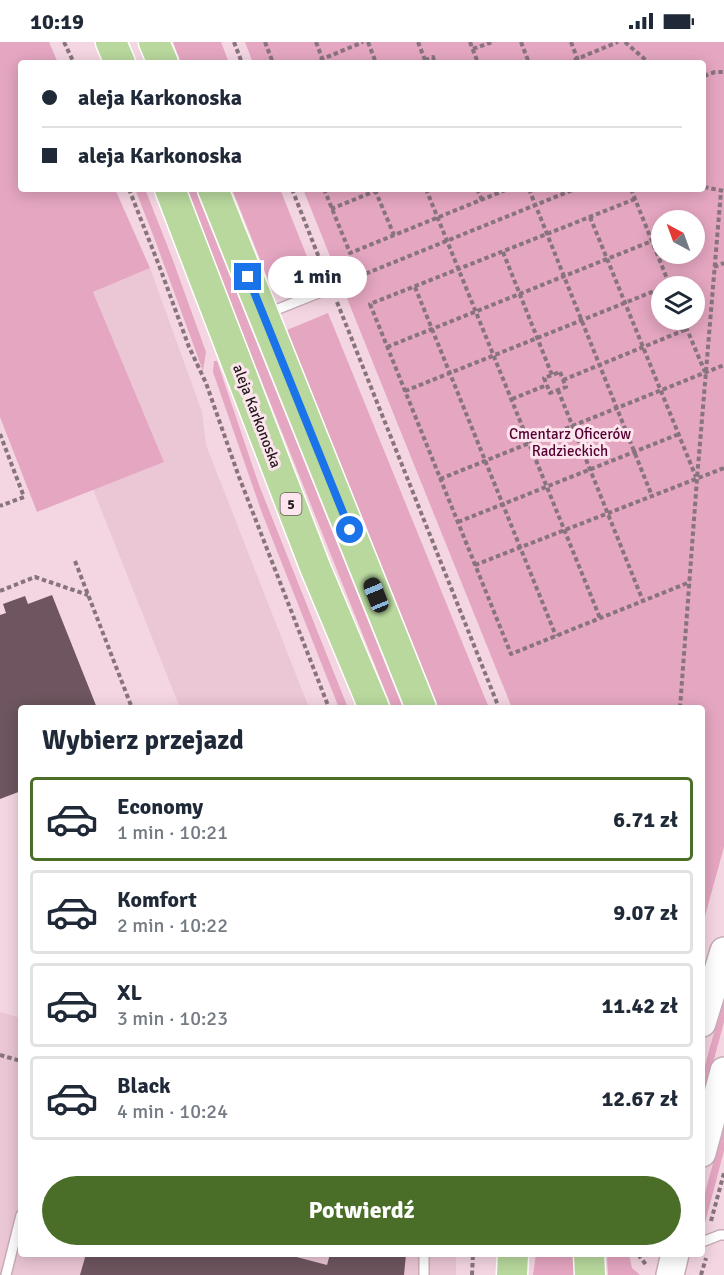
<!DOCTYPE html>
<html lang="pl">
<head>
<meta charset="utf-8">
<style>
	:root { --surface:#fff; --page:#f2f2f3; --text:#1f2937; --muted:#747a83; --line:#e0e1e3; --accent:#4a6e28 }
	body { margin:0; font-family:Signika,sans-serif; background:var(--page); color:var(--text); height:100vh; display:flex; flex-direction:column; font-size:22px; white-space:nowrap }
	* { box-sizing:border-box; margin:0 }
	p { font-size:20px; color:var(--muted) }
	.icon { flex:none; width:33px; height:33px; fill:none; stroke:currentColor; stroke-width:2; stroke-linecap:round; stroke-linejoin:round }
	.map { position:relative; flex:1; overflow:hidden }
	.drawer { position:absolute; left:18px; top:663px; width:687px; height:552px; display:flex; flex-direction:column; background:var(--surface); border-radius:6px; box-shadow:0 3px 15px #0003 }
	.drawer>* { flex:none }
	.top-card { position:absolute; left:18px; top:18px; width:688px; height:132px; border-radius:6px; box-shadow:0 3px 15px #0003; display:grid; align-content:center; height:132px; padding:0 24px; background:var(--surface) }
	.needle { width:39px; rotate:319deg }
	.fabs { position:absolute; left:651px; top:168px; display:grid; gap:12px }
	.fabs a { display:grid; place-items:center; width:54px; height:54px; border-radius:50%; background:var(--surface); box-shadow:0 3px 15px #0003; font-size:30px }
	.end { position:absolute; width:27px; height:27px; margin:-14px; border:8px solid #1a73e8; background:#fff; box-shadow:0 0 0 3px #fff }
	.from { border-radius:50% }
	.bubble { position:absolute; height:42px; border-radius:21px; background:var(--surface); box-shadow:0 3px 15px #0003; font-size:20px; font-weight:700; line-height:42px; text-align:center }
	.car { position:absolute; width:18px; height:36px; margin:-18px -9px; border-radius:8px; box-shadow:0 0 4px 2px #0007; background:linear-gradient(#222 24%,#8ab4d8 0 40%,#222 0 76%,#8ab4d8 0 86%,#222 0) }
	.top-card b { display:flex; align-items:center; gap:21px; height:57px; font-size:22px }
	.top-card b+b { border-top:2px solid var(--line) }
	.top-card i { width:15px; height:15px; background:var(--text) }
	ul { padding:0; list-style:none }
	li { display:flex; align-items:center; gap:18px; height:84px; margin:0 12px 9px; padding:0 12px; border:3px solid var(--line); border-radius:6px }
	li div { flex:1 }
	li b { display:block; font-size:22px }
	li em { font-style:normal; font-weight:700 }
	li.on { border-color:var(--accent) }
	li>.icon { width:54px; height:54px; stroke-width:1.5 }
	h2 { padding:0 24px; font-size:27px; line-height:72px }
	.button { display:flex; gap:12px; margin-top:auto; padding:12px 24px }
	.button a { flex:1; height:69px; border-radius:36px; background:var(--accent); color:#fff; font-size:24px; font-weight:700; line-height:69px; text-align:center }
	.status { display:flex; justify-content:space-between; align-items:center; height:42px; padding:0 30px; background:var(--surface); direction:ltr }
	.status svg { height:16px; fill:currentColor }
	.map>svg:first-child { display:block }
	.built { fill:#ebc6d5 }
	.green { fill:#e5a6c1; fill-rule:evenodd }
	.building { fill:#6e555f }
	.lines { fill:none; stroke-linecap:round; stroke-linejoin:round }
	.lane-casing { stroke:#c8acb7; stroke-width:12 }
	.secondary-casing { stroke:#c8acb7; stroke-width:30 }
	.primary-casing { stroke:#fff; stroke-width:33 }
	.path { stroke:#87747c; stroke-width:4; stroke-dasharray:4.5 3; stroke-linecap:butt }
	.lane { stroke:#fff; stroke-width:9 }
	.secondary { stroke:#fff; stroke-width:27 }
	.primary { stroke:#b8d89d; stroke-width:30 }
	.route { stroke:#1a73e8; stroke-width:8 }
	.labels { text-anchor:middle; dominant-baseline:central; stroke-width:6; stroke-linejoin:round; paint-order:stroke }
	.shield { fill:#fde5ee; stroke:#64565c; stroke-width:1.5 }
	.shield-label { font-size:14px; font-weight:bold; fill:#23191d }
	.street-label { font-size:15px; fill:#23191d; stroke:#fde5ee }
	.park-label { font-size:15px; fill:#503; stroke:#fde5ee }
</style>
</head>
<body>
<div class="status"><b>10:19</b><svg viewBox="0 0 49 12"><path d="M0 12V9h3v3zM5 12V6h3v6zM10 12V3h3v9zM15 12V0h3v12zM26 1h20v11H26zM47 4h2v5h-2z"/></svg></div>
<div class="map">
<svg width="724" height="1233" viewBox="0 0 724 1233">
	<rect width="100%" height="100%" fill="#f4d6e2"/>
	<path class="built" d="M150,226L202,370L206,403L309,666H180L93,447L164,420L93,250Z
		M0,970L21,976V1212H456V1233H0Z"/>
	<path class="green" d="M0,0H49L58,21H21V147H115L150,226L93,250L164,420L37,470L0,375Z
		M173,0H221L229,21H181Z
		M245,0H724V805L702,885V666H512L303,147H704V21H253ZM662,178H694V212H662ZM662,244H694V278H662Z
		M135,147H145L171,213L206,310L203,329L155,198Z
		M185,147H195L403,666H392Z
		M232,147H280L314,232L283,247L285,253L271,245Z
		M328,271L489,666H437L414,614L363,491L287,288Z
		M214,319H217L259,443L348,666H339L262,471L213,330Z
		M724,955V980L702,1062V1034Z
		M724,1081V1109L705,1181L702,1179V1162Z
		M536,1212H573L575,1233H533Z
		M607,1212H629L632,1226L640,1233H608Z"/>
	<path class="building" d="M52,553L97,666H21V749L0,757V573L6,571L3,562L25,554L28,562Z
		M86,1212H285L327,1223L330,1212H406L404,1233H80Z"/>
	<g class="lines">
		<defs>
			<path id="lane" d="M268,271L331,246
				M702,1200L720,1193H724
				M6,1233L21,1173
				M424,1233V1212"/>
			<path id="secondary" d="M702,981L724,909
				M702,1111L724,1029
				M670,1233L675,1212"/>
			<path id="primary" d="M111,0L120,21
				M154,0L163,21
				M170,147L315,525L374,666
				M213,147L421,666
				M589,1212L590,1233
				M512,1233L513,1212"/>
		</defs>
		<use href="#lane" class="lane-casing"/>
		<use href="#secondary" class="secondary-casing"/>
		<use href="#primary" class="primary-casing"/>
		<path class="path" d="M64,0L74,21
			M234,0L242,21
			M265,0L273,21
			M316,0L324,21
			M368,0L376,21
			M418,0L425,18
			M470,0L478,21
			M521,0L529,21
			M571,0L579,21
			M625,0L649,21
			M473,7L492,0
			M313,21L363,0
			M418,21L433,15L435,21
			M567,21L618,0
			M704,34L715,30H724
			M704,145L724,149
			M129,147L160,226L189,305L206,341L239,435L329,666
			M292,147L325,231
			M324,147L350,211L508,147
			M426,147L600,576
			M477,147L482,158
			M529,147L652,454
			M631,147L670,244
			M375,148L394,193
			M635,157L370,262L511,612L690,540
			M331,167L380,147
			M590,175L696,435
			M503,210L552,333
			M714,225L724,221
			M345,240L575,147
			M415,245L556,594
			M337,260L499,666
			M683,278L705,330
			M387,305L662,195
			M560,330L566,345L550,351L544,336Z
			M563,338L687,287
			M558,348L643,559
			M405,349L662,246
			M512,357L547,343
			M0,392L24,455L0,464
			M440,437L724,323
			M458,480L679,392
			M75,519L132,666
			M475,523L724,426
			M0,549L35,535L88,553
			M680,666L697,437L721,149
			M0,1013L21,1019
			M711,1179L724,1131
			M640,1212V1215L647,1224
			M472,1233L473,1212
			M701,1233L706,1216"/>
		<use href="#lane" class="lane"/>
		<use href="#secondary" class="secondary"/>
		<use href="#primary" class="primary"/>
	</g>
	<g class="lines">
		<path class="route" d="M248,235L350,488"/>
	</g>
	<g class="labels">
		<rect class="shield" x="280.5" y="451" width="21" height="22" rx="4.5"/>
		<g class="shield-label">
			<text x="291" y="462">5</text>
		</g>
		<g class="street-label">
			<text transform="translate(257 374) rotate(69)">aleja Karkonoska</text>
		</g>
		<g class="park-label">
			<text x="570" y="392">Cmentarz Oficerów<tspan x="570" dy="17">Radzieckich</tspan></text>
		</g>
	</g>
</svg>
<div class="fabs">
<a><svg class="needle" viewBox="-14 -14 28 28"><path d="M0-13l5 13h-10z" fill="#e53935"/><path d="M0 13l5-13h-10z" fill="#747a83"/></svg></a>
<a><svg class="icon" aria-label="layers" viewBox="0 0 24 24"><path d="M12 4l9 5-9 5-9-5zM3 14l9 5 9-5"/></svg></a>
</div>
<i class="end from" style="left:350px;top:488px"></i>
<i class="end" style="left:248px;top:235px"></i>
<div class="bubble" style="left:268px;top:214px;width:99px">1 min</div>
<i class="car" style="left:376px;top:553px;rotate:338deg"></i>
<div class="top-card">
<b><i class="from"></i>aleja Karkonoska</b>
<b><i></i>aleja Karkonoska</b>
</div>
<section class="drawer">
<h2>Wybierz przejazd</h2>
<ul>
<li class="on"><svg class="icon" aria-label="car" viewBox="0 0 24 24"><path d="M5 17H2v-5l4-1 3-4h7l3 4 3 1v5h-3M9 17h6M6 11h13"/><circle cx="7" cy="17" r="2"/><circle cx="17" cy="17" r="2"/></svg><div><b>Economy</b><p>1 min · 10:21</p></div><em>6.71 zł</em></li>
<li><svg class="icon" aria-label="car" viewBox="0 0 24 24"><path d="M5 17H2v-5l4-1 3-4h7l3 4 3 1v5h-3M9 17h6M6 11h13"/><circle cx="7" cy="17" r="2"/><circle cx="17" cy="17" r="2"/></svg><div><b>Komfort</b><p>2 min · 10:22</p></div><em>9.07 zł</em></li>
<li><svg class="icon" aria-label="car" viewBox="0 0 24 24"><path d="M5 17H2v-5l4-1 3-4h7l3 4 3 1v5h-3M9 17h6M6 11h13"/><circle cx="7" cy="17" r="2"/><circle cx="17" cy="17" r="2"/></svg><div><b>XL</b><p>3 min · 10:23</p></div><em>11.42 zł</em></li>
<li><svg class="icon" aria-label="car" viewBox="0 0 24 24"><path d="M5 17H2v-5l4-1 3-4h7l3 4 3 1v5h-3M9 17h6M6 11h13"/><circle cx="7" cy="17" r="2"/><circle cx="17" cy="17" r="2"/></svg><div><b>Black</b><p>4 min · 10:24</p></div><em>12.67 zł</em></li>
</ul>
<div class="button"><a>Potwierdź</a></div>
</section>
</div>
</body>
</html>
